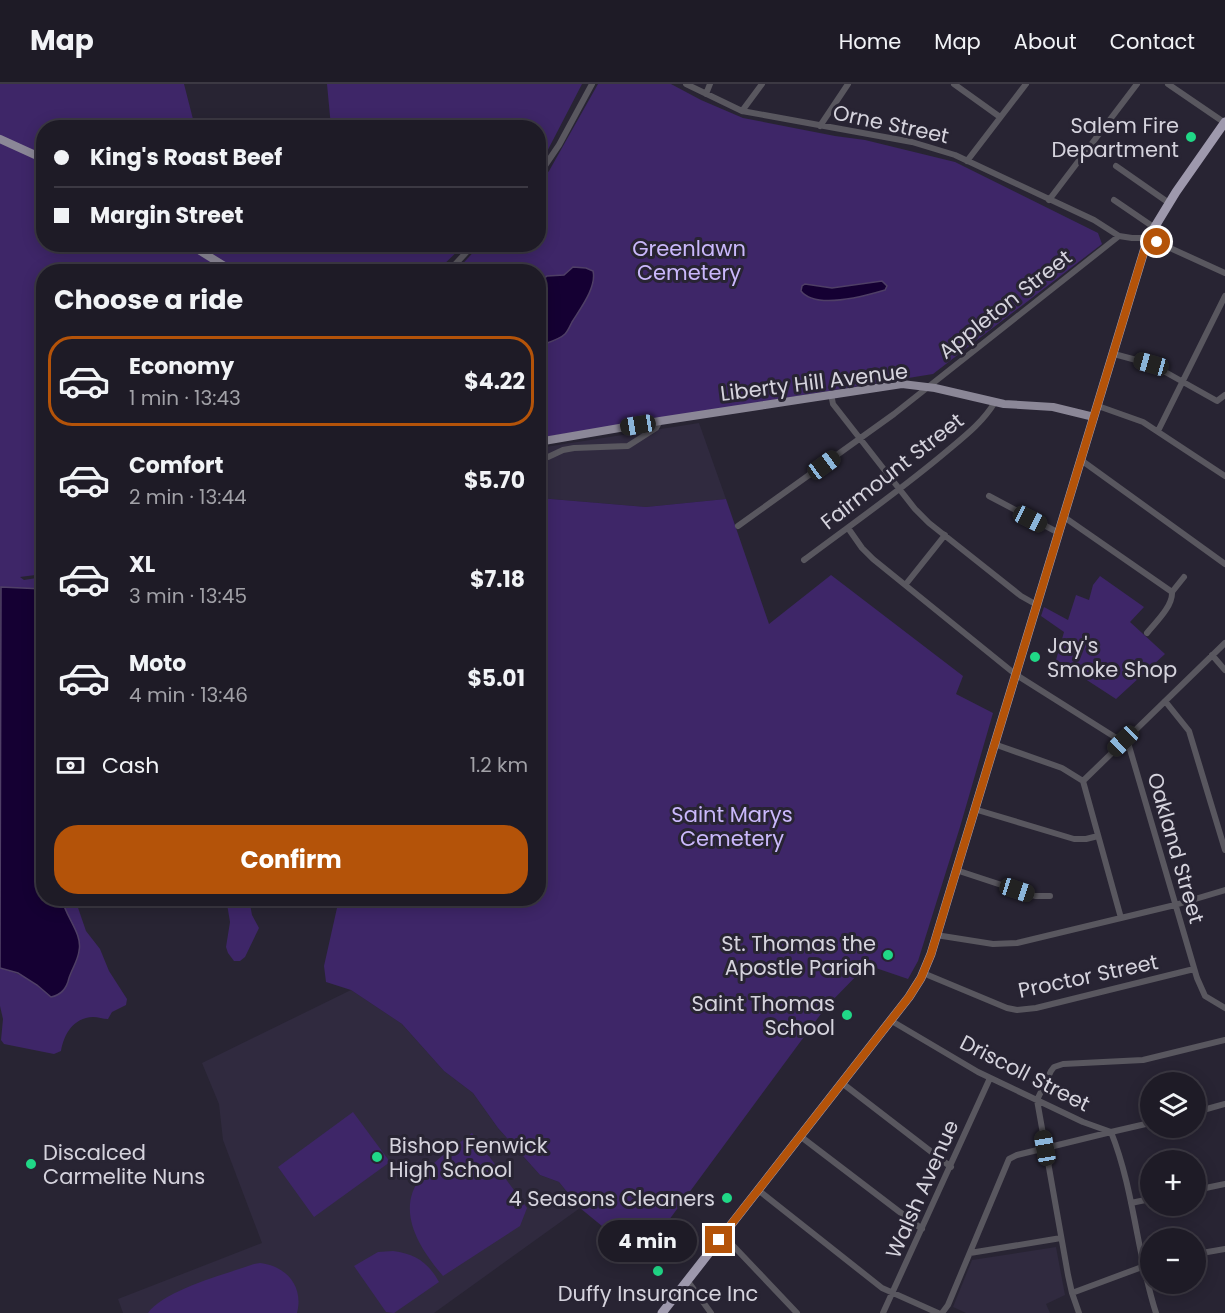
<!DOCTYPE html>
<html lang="en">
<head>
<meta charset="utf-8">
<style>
	:root { --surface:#1e1b26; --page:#26242e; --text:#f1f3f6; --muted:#a1a1a7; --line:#3c3943; --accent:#b45309 }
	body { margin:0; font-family:Poppins,sans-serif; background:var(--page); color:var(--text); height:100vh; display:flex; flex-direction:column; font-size:22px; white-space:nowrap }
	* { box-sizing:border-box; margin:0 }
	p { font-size:20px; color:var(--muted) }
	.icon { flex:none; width:33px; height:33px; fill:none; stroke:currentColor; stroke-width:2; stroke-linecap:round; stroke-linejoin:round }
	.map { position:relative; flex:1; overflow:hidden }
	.details { position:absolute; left:36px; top:180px; width:510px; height:642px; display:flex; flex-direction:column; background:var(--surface); border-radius:24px; box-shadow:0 3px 15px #0003,0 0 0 2px var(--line) }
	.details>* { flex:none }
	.hud { position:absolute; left:36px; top:36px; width:510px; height:132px; border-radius:24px; box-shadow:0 3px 15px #0003,0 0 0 2px var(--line); display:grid; align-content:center; height:132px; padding:0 18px; background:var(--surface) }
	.buttons { position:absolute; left:1140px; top:988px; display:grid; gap:12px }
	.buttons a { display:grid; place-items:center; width:66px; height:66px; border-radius:50%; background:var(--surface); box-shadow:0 3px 15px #0003,0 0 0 2px var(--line); font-size:30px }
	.end { position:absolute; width:27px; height:27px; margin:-14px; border:8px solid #b45309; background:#fff; box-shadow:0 0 0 3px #fff }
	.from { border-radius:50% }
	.bubble { position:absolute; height:42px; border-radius:21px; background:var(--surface); box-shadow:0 3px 15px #0003,0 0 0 2px var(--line); font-size:20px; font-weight:700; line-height:42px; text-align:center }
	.car { position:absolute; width:18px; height:36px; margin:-18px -9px; border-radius:8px; box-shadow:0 0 4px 2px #0007; background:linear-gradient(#222 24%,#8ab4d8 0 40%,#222 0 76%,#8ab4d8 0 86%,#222 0) }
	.hud b { display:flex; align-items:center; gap:21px; height:57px; font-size:22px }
	.hud b+b { border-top:2px solid var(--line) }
	.hud i { width:15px; height:15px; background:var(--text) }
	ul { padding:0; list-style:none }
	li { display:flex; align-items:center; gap:18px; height:90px; margin:0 12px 9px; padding:0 6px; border:3px solid transparent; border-radius:24px }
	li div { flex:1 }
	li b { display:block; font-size:22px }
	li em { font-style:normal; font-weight:700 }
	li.selected { border-color:var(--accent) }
	li>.icon { width:54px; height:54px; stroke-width:1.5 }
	h2 { padding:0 18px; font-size:27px; line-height:72px }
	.pay { display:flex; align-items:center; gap:15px; height:66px; padding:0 18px; font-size:22px }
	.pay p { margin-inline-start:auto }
	.action { display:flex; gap:12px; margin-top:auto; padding:12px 18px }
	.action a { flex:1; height:69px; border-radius:24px; background:var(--accent); color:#fff; font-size:24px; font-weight:700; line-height:69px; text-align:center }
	header { display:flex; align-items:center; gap:36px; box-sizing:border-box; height:84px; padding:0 30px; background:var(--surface); border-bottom:2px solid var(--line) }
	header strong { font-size:28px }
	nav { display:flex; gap:33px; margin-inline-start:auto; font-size:21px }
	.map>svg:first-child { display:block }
	.built { fill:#302a3f }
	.green { fill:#3e2668 }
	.water { fill:#150033; stroke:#4f3f66; stroke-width:1.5 }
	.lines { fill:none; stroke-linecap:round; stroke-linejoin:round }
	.minor { stroke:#59575f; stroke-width:6 }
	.major { stroke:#8b8797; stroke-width:8 }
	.highway { stroke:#9e99ad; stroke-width:9 }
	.route { stroke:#b45309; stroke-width:8 }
	.poi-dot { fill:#20d887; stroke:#282433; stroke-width:2 }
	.labels { text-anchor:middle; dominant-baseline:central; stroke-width:6; stroke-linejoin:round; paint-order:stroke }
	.street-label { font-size:21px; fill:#d5d3dd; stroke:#282433 }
	.poi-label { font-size:21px; fill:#d5d3dd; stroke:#282433; text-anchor:end }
	.park-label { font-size:21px; fill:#cab8fb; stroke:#282433 }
</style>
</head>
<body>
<header>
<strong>Map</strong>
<nav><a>Home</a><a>Map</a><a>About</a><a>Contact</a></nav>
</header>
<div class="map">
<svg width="1225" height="1229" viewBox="0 0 1225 1229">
	<rect width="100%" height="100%" fill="#282433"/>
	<path class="built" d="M699,339L726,415L646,423L539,414V364Z
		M351,906L402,940L444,987L473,1009L498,1044L540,1091L559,1098L580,1124L434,1229H123L118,1215L262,1159L223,1056L219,1020L202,979Z
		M1056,1163L1065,1211L1046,1220L1050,1229H966L953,1223L972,1176Z"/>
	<path class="green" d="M0,0H184L195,43L44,44V160L464,161L437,187L44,188L43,490L20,493L24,496L43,493V505L41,506L1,503L0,505Z
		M327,0H582L539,83L538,44L331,43Z
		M598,0H671L701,16L743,34L835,52L865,56L955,78L1098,149L1102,160L933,290L539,354L538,188H455L480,161L538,160L539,98L549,87Z
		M539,414L646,423L726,415L769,540L831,491L963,592L956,610L993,629L960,743L918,877L908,895L867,881L826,923L641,1174L580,1124L559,1098L540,1091L498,1044L473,1009L444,987L402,940L351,906L326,898L324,882L339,815L538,814Z
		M1100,492L1144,523L1130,538L1165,570L1116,615L1056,576L1064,548L1041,532L1044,523L1068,536L1076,511L1089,516L1093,501Z
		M62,815H75L86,847L100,865L109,887L127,915L126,921L112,928L108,935C103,935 98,933 93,933C73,934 64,950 61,967L54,970L4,960L1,956L3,935L0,922V884C18,889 32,895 46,909L67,901C70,891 80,872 79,864C79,846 65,832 62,815Z
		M218,815H249L252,831L259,844L245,873L240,877H234L228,869L226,863L230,838L227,820Z
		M353,1028L390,1078L314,1133L278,1083Z
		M472,1049L527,1124L520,1142L443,1192C420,1165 394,1126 422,1092C435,1075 456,1062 472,1049Z
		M393,1167C415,1170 428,1178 439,1198L394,1229L386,1228L354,1182L378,1168Z
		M260,1179C286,1182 304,1202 297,1229H148C164,1206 226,1190 254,1180Z"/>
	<path class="water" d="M573,183L586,184L593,187C597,203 580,225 572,238C570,242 568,247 565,250C559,256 546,259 539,262V199L547,192L564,191Z
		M882,197L887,202L885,206C865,212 816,226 801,207L802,202L805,200L832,204Z
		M1,503L43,505L44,814L62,815C65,832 83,850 79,867C78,876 72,885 69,894C67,903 62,911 51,913L37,901L18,889L0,884Z"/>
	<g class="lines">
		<path class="minor" d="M686,0L742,27L912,58L955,71L1094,136L1119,152L1132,154H1148L1225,189
			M954,0L1000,33
			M1168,0L1225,39
			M706,10L710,0
			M742,27L762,0
			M820,42L848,0
			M967,77L1026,0
			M1116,82L1169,119
			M538,92L559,61L592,0
			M1049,116L1137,0
			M1114,116L1155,144
			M448,188L474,160
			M1114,270L1151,280L1217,317L1225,311
			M831,310L833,320L915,425L929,439L1021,512L1037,521
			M1098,322L1143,338L1225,392
			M1158,347L1225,212
			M548,373L563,366L574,364L628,362L656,344L660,337
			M1081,376L1225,480
			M989,412L1059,449
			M1064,433L1172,508
			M738,442L894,330L1119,152
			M848,444L862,464L873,475L1015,590L1129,662L1197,894L1205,912L1225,924
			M804,476C852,440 901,406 947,367C965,352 983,338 995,318
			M906,500L945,451
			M1147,549C1156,538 1173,522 1172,508L1184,493
			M1212,571L1225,586
			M1165,617L1189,647L1225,766
			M994,660L1062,684L1083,697L1121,834
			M1083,697L1225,559
			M974,725L1074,755H1086L1098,752
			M956,786L1035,812H1050
			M936,851L993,860L1017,859L1175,821L1225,806
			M923,889L1007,924L1017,926L1036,924L1194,885
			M890,936L978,988L1083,1038L1111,1048L1150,1039
			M842,999L951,1083
			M1196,1028L1225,1020
			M800,1052L922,1145
			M758,1106L882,1204L938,1229
			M1196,1106L1225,1100
			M1131,1119L1150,1115
			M723,1151L797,1229
			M970,1169L1061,1154
			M1196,1170L1225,1165
			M687,1196L711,1229
			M1072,1209L1150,1180
			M883,1229L990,994
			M942,1229L948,1221L1009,1075L1017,1071L1111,1048C1134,1105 1137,1171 1156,1229
			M1079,1229L1072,1209L1068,1191L1037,1016L1051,987L1054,983L1063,980L1143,976L1225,956"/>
		<path class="major" d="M0,55L44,75
			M189,160L234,188
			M538,358L660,337L902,300L935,304L1004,320L1053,323L1094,333"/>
		<path class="highway" d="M662,1229L909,913L921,894L931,870L1148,154L1176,108L1225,38"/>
	</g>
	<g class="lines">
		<path class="route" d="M719,1156L909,913L921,894L931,870L1148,154L1157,158"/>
	</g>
	<g class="poi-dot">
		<circle cx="1191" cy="53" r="6"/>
		<circle cx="1035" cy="573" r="6"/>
		<circle cx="888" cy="871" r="6"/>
		<circle cx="847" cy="931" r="6"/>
		<circle cx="377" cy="1073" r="6"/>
		<circle cx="31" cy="1080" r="6"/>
		<circle cx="727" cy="1114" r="6"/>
		<circle cx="658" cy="1187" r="6"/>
	</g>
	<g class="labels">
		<g class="street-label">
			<text transform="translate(891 40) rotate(12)">Orne Street</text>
			<text transform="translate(1005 220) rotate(-38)">Appleton Street</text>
			<text transform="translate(814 298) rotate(-7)">Liberty Hill Avenue</text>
			<text transform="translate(892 387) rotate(-38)">Fairmount Street</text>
			<text transform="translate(1176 764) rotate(74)">Oakland Street</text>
			<text transform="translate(1088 892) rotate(-12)">Proctor Street</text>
			<text transform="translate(1025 989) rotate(27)">Driscoll Street</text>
			<text transform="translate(922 1105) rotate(-66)">Walsh Avenue</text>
		</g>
		<g class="poi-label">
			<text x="1179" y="41">Salem Fire<tspan x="1179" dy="24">Department</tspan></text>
			<text x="1047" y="561" text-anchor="start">Jay's<tspan x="1047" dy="24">Smoke Shop</tspan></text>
			<text x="876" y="859">St. Thomas the<tspan x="876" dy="24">Apostle Pariah</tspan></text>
			<text x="835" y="919">Saint Thomas<tspan x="835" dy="24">School</tspan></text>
			<text x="389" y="1061" text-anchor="start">Bishop Fenwick<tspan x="389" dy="24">High School</tspan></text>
			<text x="43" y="1068" text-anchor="start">Discalced<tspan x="43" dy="24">Carmelite Nuns</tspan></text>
			<text x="715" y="1114">4 Seasons Cleaners</text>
			<text x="658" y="1209" text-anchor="middle">Duffy Insurance Inc</text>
		</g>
		<g class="park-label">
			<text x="689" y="164">Greenlawn<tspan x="689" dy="24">Cemetery</tspan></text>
			<text x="732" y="730">Saint Marys<tspan x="732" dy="24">Cemetery</tspan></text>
		</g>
	</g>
</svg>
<div class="buttons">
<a><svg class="icon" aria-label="layers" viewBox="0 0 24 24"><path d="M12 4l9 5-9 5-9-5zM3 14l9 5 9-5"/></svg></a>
<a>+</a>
<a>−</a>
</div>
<i class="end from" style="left:1157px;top:158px"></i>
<i class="end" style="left:719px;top:1156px"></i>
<div class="bubble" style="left:598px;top:1136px;width:99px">4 min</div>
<i class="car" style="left:1151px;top:280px;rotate:286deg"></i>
<i class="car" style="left:638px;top:341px;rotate:261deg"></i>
<i class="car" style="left:824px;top:381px;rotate:54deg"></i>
<i class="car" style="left:1030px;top:435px;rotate:117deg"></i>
<i class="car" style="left:1123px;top:657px;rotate:226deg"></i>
<i class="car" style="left:1017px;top:806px;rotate:108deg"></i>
<i class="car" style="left:1045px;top:1064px;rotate:350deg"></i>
<div class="hud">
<b><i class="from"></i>King's Roast Beef</b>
<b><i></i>Margin Street</b>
</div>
<section class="details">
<h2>Choose a ride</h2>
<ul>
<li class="selected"><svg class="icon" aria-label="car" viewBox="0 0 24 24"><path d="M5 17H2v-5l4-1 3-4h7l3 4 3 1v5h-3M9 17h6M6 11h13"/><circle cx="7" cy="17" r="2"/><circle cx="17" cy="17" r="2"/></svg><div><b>Economy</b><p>1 min · 13:43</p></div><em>$4.22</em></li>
<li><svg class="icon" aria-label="car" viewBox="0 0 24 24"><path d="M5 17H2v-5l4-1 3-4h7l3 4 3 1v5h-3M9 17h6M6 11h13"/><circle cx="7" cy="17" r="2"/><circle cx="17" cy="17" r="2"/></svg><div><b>Comfort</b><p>2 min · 13:44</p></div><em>$5.70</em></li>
<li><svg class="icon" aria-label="car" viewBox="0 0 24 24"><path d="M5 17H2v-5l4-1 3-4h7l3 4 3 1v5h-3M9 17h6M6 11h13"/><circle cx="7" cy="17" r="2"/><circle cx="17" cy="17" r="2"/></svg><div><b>XL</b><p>3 min · 13:45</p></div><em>$7.18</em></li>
<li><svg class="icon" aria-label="car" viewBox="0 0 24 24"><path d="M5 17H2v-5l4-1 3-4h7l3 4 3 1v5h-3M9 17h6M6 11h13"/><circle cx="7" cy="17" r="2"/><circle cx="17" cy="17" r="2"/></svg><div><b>Moto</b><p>4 min · 13:46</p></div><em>$5.01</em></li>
</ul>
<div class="pay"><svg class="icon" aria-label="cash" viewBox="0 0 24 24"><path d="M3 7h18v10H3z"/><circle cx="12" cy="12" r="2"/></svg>Cash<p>1.2 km</p></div>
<div class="action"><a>Confirm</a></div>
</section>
</div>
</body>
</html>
